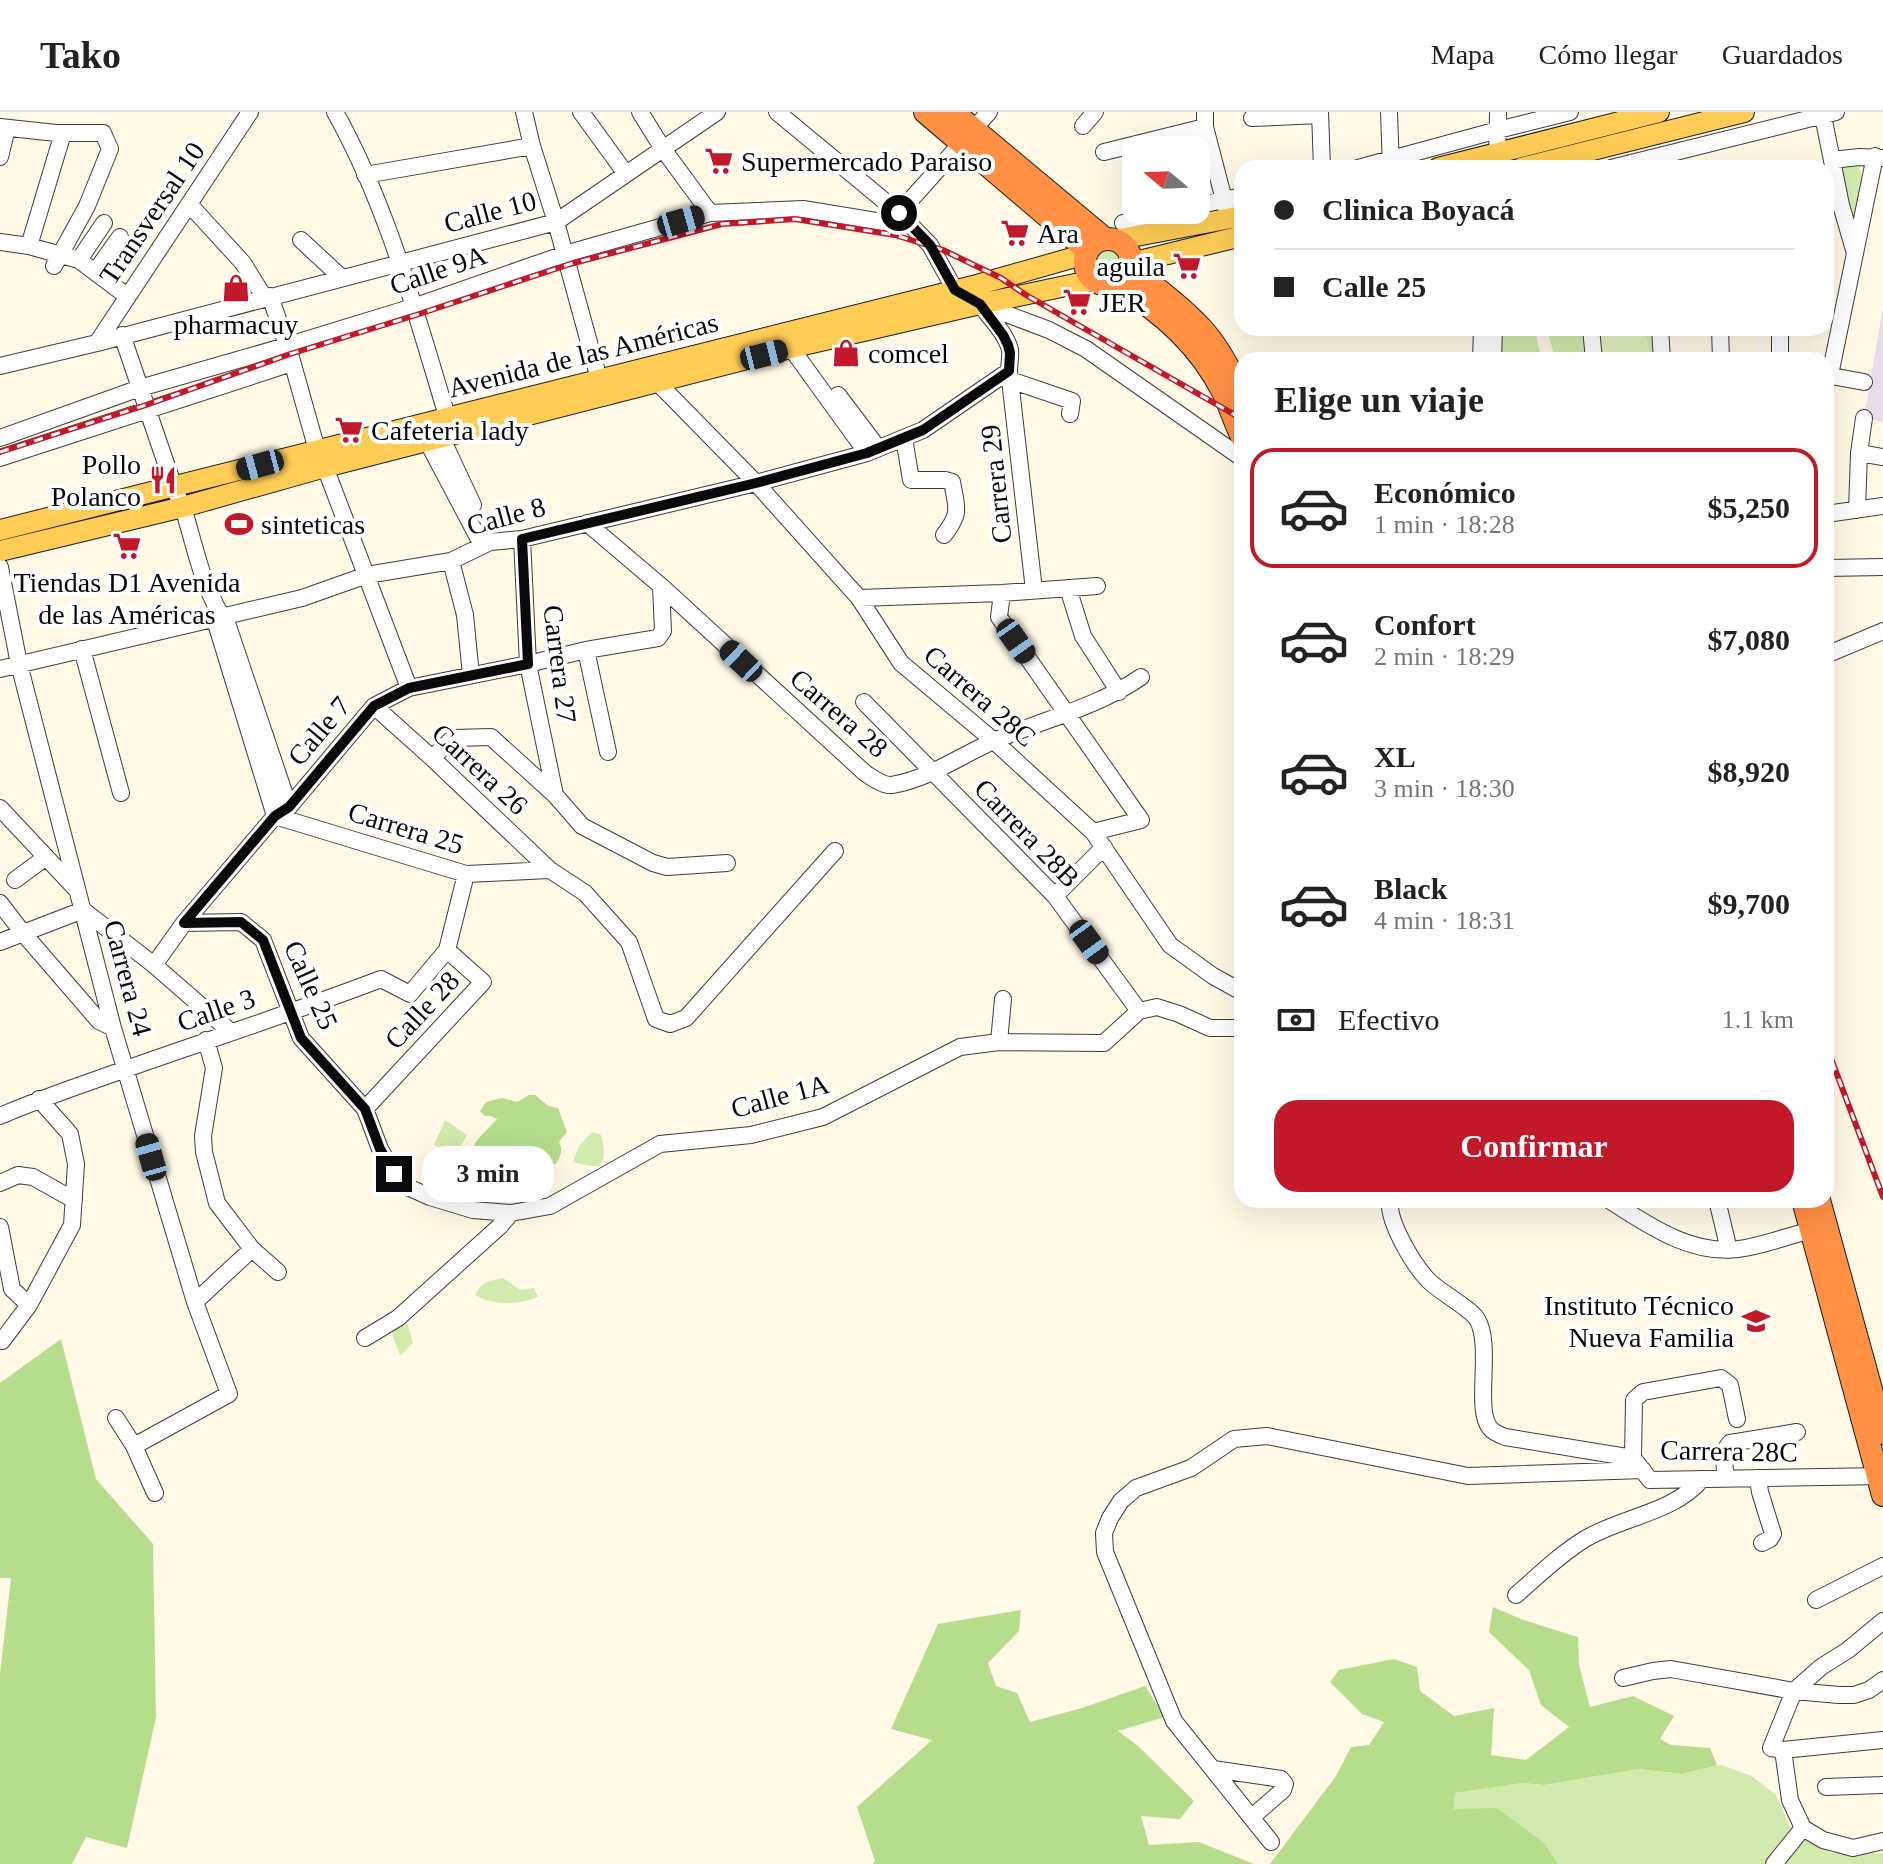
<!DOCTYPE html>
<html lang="es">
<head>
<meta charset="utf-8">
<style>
	:root { --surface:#fff; --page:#f2f2f2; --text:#222; --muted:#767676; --line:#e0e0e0; --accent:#c2192a }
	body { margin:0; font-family:"Times New Roman",serif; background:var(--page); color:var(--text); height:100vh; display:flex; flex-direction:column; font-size:30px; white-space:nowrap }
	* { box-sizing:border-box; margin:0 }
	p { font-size:26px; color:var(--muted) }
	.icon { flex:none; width:44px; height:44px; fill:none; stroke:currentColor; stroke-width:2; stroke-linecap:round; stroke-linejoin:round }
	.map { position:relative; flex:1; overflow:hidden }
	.panel { position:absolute; left:1234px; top:240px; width:600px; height:856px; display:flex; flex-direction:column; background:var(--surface); border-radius:24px; box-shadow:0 8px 32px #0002 }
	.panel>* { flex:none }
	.guide { position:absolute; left:1234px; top:48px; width:600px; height:176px; border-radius:24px; box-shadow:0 8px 32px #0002; display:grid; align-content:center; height:176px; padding:0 40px; background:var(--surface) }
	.needle { width:52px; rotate:289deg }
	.fabs { position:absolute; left:1122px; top:24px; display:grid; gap:16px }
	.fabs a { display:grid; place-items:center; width:88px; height:88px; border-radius:16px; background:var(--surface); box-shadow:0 8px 32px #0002; font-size:40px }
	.end { position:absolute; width:36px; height:36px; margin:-18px; border:10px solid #0a0a0a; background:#fff; box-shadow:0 0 0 4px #fff }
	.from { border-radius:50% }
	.bubble { position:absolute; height:56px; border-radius:24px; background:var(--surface); box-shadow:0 8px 32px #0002; font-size:26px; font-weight:600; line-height:56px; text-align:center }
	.car { position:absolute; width:24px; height:48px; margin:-24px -12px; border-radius:10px; box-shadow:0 0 6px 2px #0007; background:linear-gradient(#222 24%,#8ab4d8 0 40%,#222 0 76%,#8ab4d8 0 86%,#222 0) }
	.guide b { display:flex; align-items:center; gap:28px; height:76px; font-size:30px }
	.guide b+b { border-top:2px solid var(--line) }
	.guide i { width:20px; height:20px; background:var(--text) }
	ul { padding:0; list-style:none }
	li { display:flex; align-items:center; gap:24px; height:120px; margin:0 16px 12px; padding:0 24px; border:4px solid transparent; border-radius:24px }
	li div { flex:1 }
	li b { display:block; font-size:30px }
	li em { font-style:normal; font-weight:600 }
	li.active { border-color:var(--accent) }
	li>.icon { width:72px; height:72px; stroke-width:1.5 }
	h2 { padding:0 40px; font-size:36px; line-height:96px }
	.pay { display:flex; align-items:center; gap:20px; height:88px; padding:0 40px; font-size:30px }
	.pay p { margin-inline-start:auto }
	.cta { display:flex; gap:16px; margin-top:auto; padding:16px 40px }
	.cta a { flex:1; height:92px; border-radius:24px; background:var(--accent); color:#fff; font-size:32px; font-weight:600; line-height:92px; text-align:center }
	header { display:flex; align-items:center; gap:48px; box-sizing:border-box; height:112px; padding:0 40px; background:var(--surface); border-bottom:2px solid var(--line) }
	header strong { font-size:38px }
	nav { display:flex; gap:44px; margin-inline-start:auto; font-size:28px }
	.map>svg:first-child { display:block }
	.industrial { fill:#e8dcea }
	.green { fill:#d1ebae }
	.forest { fill:#b5dd8c }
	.pitch { fill:#e3f2c0 }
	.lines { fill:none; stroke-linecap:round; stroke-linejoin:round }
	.minor-casing { stroke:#3d3d3d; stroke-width:18 }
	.major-casing { stroke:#1b1b1b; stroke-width:22 }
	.highway-casing { stroke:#1b1b1b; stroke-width:24 }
	.minor { stroke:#fff; stroke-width:16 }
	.major { stroke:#ffcd56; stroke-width:20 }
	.highway { stroke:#ff9044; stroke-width:22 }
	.rail-casing { stroke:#c2192a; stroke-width:6 }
	.rail { stroke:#fff; stroke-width:3; stroke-dasharray:9; stroke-linecap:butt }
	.route { stroke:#0a0a0a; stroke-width:10 }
	.labels { text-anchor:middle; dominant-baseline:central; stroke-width:8; stroke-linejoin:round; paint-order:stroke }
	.poi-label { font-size:28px; fill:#0a0a0a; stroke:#fff; text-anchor:start }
	.street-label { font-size:28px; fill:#0a0a0a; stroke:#fff }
</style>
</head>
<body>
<header>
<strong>Tako</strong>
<nav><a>Mapa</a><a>Cómo llegar</a><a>Guardados</a></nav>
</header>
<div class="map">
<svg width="1883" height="1752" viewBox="0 0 1883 1752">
	<rect width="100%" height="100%" fill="#fff9e6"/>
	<path class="industrial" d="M1883,196V310L1864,306Z"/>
	<path class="green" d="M1859,49L1862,68L1852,119L1838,54Z
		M1093 150a15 15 0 1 1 30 0a15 15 0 1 1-30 0Z
		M1499,216H1535L1540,242L1498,245Z
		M1546,216H1584L1588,248H1556Z
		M1596,216H1652L1656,248H1599Z
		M445,1008L467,1023L455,1044L434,1033Z
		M592,1020L601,1023C604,1035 606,1043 600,1054H590L573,1050L579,1034Z
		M503,1166L520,1178L534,1176L538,1185C518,1193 494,1194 475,1183C483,1168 488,1170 503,1166Z
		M406,1206L413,1231L400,1244L390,1216Z
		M1721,1653L1752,1664L1776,1683L1790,1715L1831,1741H1883V1752H1558L1543,1731L1527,1719L1454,1698L1455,1681L1522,1671L1544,1673L1638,1657L1682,1662L1709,1654Z"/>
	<path class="forest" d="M529,983H535L548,994L558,996L567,1020L559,1030C563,1038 561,1043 556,1052C538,1056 538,1052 523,1045C513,1049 507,1056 496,1051L493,1045L481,1040L474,1033L478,1027L497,1007L491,1004H485L480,999L486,990L502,986L517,990Z
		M61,1227L96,1367L153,1432L156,1605L127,1736L86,1725L72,1752H0V1562L11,1466H0V1271Z
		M1493,1495L1523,1508L1578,1525L1579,1553L1590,1595L1633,1584L1674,1604L1660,1627L1671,1633L1710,1636L1717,1653L1682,1662L1638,1657L1544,1673L1522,1671L1455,1681L1454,1697L1497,1696L1544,1731L1558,1752H1270L1336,1664L1351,1635L1369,1633L1384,1610L1362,1602L1330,1570L1339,1558L1394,1547L1417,1555L1420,1579L1454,1604L1494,1596L1491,1643L1526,1648L1569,1615L1541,1593L1529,1558L1489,1520Z
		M1021,1498L1019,1519L988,1551L996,1574L1017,1581L1030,1610L1082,1596L1145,1574L1165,1605L1118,1619L1138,1634L1194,1689L1180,1707L1141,1704L1149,1733L1199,1730L1254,1752H873L875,1749L857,1695L932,1628L891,1617L938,1512Z"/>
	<path class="pitch" d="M1645,217L1650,243L1622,248H1604L1600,225Z"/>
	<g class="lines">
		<defs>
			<path id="minor" d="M335,0C390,98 418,210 451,317
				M524,0L532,34L556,110L599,267
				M581,0L626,62
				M640,0L663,37L710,101
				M777,0L899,101L930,133L955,178L980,192L1049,218L1086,237L1242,346
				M1205,0V15L1229,107
				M1320,0L1322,56
				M1389,0L1391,56
				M1823,4L1841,93L1854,138
				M1252,6L1320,3
				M1083,14L1095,0
				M0,15L56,21H103L110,37L87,94L54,154
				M1104,40L1205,15
				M0,45L7,16
				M1832,48L1859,45L1883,46
				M1358,56L1498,18L1570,0
				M1497,56L1498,0
				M1611,56L1836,0
				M365,63L532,34
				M189,92L243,151L264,185
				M1196,94L1242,84
				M1123,111L1180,98
				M301,128L342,166
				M0,130L29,134L79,148L127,184
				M29,134L63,21
				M79,148L104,111
				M95,160L120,125
				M270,184L290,242L317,338
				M979,191C989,205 1006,221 1010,238C1011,244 1009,252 1009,259L1034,478
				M1591,216L1594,248
				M1660,216L1662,248
				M1720,216L1721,248
				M122,223L174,375C177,383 181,391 184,399C197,441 202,476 228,514L289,695
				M97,231L250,0
				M791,236L867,341
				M1481,248L1482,216
				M1493,248L1494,216
				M1780,248V216
				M0,254L97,231L556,110L717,0
				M1826,263L1864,270
				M1830,263L1875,44
				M1010,268L1072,289L1070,302
				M657,270L756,371L859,486L901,551L994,629L1093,720L1170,833L1213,864L1242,880
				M838,283L878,336
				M437,316L473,393
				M425,321L427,329L482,433
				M0,326L140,276L286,234L413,195L565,142L710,101L803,97L882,110L899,101L989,0
				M904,326L911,368H945L952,370C957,397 961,401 944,423
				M1859,341L1883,345
				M0,346L292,251
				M325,355L409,576
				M1857,398L1859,341L1864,306
				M1826,402L1883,394
				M587,411L661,474L865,661C873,666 883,674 892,673C929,667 961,643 994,629C1044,607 1096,596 1141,565
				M522,427L528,552L555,683
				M451,449L465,503L471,563
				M0,455L19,552L113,916L195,1190L229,1282L134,1334
				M1826,456L1883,455
				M1068,476L1083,524L1119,580
				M1002,481L999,505L1141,708L1093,720
				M859,486L1002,481L1097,474
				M215,508L275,704
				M82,537L121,681
				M586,538L608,640
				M1826,543L1883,519
				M0,557L302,486L367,463L451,449L490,430L522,427L756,371L867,341L923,318L1009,259
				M864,590L1055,784L1139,899
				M374,594L432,646L550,758L585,781L629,830L656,907L670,912L686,906L835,739
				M432,646L453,626L491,625L555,683L582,714L653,751L667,755L727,751
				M0,696L76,777
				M275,704L466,762L550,758
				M15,768L46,745
				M1055,784L1104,735
				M0,791L23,821L99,909L113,916
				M184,811L241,810L263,828L301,926L365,997L380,1037L394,1062L410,1076L430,1085L473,1098L511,1101L550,1094L660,1032L751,1023L823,1005L960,935L999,930L1104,931L1139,899L1157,895L1179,902L1210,916H1242
				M0,830L83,798L154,853L231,920
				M154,853L184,811L275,704L289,695L374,594L409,576L528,552L586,538L658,526L663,519L661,474
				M206,928L214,956L203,1024L204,1040L217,1091L252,1137L278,1160
				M999,930L1003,887
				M365,997L483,870L447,838
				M0,1004C41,986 84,972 126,957C211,927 297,899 381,867L410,882L447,838L466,762
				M0,1071L18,1063L33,1065L74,1088
				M1390,1088C1387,1109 1414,1154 1429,1169C1440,1180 1470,1196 1477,1207C1493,1233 1474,1297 1490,1316C1493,1320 1500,1323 1505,1325L1633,1346L1650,1368L1883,1364
				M1609,1088C1649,1114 1695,1146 1745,1136C1767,1132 1789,1124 1811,1118
				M1717,1088L1729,1138
				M0,1115L12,1177L29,1193
				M195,1190L252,1137
				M365,1226L398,1206L500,1114L511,1101
				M2,1229L29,1193L72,1113L76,1052L70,1022L39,987
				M116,1306L134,1334L155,1381
				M1633,1346L1634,1288L1643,1280L1721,1266L1730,1273L1737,1307
				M1758,1366L1760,1380L1773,1422L1770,1427L1762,1431
				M1726,1367C1725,1355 1721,1340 1730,1331L1797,1320
				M1516,1483C1538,1464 1560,1442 1585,1427C1621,1405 1674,1401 1702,1367
				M1816,1488L1883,1454
				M1883,1509L1848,1538L1821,1555L1794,1579L1771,1636L1783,1638L1883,1628
				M1623,1566L1653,1559L1671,1557L1794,1579L1839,1583H1854L1869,1578L1883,1568
				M1783,1638L1790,1688L1803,1716L1823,1728L1853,1736L1883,1729
				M1213,1657L1281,1667L1285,1672L1283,1678L1252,1705
				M1826,1675L1883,1673
				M1271,1730L1174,1609L1105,1440L1104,1421L1110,1406L1121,1389L1136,1376L1191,1356L1234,1327L1267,1324L1468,1364L1643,1358
				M1774,1752L1803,1716"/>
			<path id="major" d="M1438,56L1659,0
				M1521,56L1744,0
				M1115,128L1242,104
				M1131,151L1242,124
				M0,418L973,174L1086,142
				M0,439L183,395L325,355L786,237L980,192L1094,168"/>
			<path id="highway" d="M925,0L1088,139
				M953,0L1105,127
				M1085 150a23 23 0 1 1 46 0a23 23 0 1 1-46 0Z
				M1129,156C1155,175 1182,195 1203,218C1220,237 1232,261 1242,284
				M1115,172C1160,198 1199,232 1223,280C1230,294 1235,311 1242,325
				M1803,1088L1883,1383
				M1819,1088L1883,1321"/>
		</defs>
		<use href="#minor" class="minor-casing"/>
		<use href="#major" class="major-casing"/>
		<use href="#highway" class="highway-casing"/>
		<use href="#minor" class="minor"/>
		<use href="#major" class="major"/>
		<use href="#highway" class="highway"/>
		<defs>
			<path id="rail" d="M0,340L146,293L290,242L416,203L570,152L722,112L795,107L895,123L943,138L1001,166L1026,183L1242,307
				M1826,933L1883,1085"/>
		</defs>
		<use href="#rail" class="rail-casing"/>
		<use href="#rail" class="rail"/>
	</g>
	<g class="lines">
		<path class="route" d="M394,1062L380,1037L365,997L301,926L263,828L241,810L184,811L275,704L289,695L374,594L409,576L528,552L522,427L756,371L867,341L923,318L1009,259L1010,241L1008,233L1003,223L980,192L955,178L930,133L899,101"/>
	</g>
	<defs>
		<symbol id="supermarket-bare" viewBox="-9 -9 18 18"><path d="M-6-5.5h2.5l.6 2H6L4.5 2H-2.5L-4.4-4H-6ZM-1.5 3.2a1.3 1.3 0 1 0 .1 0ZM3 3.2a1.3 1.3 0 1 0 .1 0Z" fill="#c2192a" stroke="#fff" stroke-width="2.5" paint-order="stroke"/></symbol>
		<symbol id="shop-bare" viewBox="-9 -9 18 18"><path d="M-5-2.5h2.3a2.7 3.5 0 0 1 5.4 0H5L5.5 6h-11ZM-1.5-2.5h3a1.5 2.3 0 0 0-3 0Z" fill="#c2192a" stroke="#fff" stroke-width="2.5" paint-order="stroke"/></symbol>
		<symbol id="restaurant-bare" viewBox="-9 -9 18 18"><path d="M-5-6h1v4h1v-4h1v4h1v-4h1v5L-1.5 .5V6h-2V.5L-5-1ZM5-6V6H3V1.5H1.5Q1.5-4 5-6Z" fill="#c2192a" stroke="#fff" stroke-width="2.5" paint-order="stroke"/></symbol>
		<symbol id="stadium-bare" viewBox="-9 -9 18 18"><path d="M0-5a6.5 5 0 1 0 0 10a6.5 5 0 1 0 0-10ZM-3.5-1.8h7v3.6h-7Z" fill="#c2192a" stroke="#fff" stroke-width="2.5" paint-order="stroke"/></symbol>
		<symbol id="school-bare" viewBox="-9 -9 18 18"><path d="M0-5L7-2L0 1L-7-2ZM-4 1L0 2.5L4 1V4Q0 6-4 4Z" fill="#c2192a" stroke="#fff" stroke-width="2.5" paint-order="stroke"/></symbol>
	</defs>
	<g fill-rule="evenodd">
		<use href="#supermarket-bare" x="699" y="29" width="40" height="40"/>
		<use href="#supermarket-bare" x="995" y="101" width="40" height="40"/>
		<use href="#supermarket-bare" x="1167" y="134" width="40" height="40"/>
		<use href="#shop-bare" x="216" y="156" width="40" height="40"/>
		<use href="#supermarket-bare" x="1057" y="170" width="40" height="40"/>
		<use href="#shop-bare" x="826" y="221" width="40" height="40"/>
		<use href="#supermarket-bare" x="329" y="298" width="40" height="40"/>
		<use href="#restaurant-bare" x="143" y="348" width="40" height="40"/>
		<use href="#stadium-bare" x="219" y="392" width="40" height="40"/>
		<use href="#supermarket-bare" x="107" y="414" width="40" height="40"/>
		<use href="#school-bare" x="1736" y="1189" width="40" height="40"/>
	</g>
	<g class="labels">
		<g class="poi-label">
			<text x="741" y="49">Supermercado Paraiso</text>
			<text x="1037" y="121">Ara</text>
			<text x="1165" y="154" text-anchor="end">aguila</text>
			<text x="1099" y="190">JER</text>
			<text x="236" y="212" text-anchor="middle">pharmacuy</text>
			<text x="868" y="241">comcel</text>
			<text x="371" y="318">Cafeteria lady</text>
			<text x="141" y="352" text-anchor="end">Pollo<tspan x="141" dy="32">Polanco</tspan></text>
			<text x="261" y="412">sinteticas</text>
			<text x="127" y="470" text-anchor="middle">Tiendas D1 Avenida<tspan x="127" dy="32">de las Américas</tspan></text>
			<text x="1734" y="1193" text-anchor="end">Instituto Técnico<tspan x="1734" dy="32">Nueva Familia</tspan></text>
		</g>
		<g class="street-label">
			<text transform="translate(490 100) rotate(-15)">Calle 10</text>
			<text transform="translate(152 101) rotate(-56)">Transversal 10</text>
			<text transform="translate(438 158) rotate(-19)">Calle 9A</text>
			<text transform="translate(583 243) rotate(-14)">Avenida de las Américas</text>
			<text transform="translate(996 372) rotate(-96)">Carrera 29</text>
			<text transform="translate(506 404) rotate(-15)">Calle 8</text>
			<text transform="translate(560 552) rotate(83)">Carrera 27</text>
			<text transform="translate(980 584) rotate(41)">Carrera 28C</text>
			<text transform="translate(839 601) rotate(41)">Carrera 28</text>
			<text transform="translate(319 619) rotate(-50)">Calle 7</text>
			<text transform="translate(480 657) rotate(43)">Carrera 26</text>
			<text transform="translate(406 716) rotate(17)">Carrera 25</text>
			<text transform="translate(1027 721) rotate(46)">Carrera 28B</text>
			<text transform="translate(128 866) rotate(75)">Carrera 24</text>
			<text transform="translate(311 873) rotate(66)">Calle 25</text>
			<text transform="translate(216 898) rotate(-19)">Calle 3</text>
			<text transform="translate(422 898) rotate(-47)">Calle 28</text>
			<text transform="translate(780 984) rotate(-15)">Calle 1A</text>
			<text transform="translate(1729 1339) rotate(1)">Carrera 28C</text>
		</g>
	</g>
</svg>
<div class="fabs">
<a><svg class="needle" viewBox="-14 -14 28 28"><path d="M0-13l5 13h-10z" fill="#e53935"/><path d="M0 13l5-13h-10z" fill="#767676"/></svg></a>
</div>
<i class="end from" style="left:899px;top:101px"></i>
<i class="end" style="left:394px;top:1062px"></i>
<div class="bubble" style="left:422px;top:1034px;width:132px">3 min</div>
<i class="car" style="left:681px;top:109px;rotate:74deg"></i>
<i class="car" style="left:764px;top:243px;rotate:76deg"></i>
<i class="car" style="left:260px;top:353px;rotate:255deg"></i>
<i class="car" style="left:1016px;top:529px;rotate:145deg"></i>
<i class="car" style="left:741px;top:549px;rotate:313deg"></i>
<i class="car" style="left:1089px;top:830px;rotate:144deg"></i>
<i class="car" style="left:151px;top:1045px;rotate:344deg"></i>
<div class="guide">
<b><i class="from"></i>Clinica Boyacá</b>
<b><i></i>Calle 25</b>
</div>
<section class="panel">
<h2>Elige un viaje</h2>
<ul>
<li class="active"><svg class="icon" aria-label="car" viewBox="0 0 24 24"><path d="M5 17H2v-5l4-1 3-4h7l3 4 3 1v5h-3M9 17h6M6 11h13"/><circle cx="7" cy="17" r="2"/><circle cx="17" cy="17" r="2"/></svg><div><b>Económico</b><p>1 min · 18:28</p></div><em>$5,250</em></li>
<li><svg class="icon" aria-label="car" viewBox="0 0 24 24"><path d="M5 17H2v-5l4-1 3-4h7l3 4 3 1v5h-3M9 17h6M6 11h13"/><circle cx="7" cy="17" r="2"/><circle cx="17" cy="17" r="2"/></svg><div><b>Confort</b><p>2 min · 18:29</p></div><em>$7,080</em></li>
<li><svg class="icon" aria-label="car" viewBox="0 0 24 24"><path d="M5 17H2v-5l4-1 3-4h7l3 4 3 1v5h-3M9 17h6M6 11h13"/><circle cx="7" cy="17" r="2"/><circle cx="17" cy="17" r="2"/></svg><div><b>XL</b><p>3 min · 18:30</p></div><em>$8,920</em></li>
<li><svg class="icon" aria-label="car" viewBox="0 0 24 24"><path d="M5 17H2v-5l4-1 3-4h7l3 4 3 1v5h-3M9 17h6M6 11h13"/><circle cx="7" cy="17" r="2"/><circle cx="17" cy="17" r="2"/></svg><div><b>Black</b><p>4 min · 18:31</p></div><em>$9,700</em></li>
</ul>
<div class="pay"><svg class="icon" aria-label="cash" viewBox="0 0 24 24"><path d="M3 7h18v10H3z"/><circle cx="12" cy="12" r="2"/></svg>Efectivo<p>1.1 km</p></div>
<div class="cta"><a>Confirmar</a></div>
</section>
</div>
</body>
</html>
